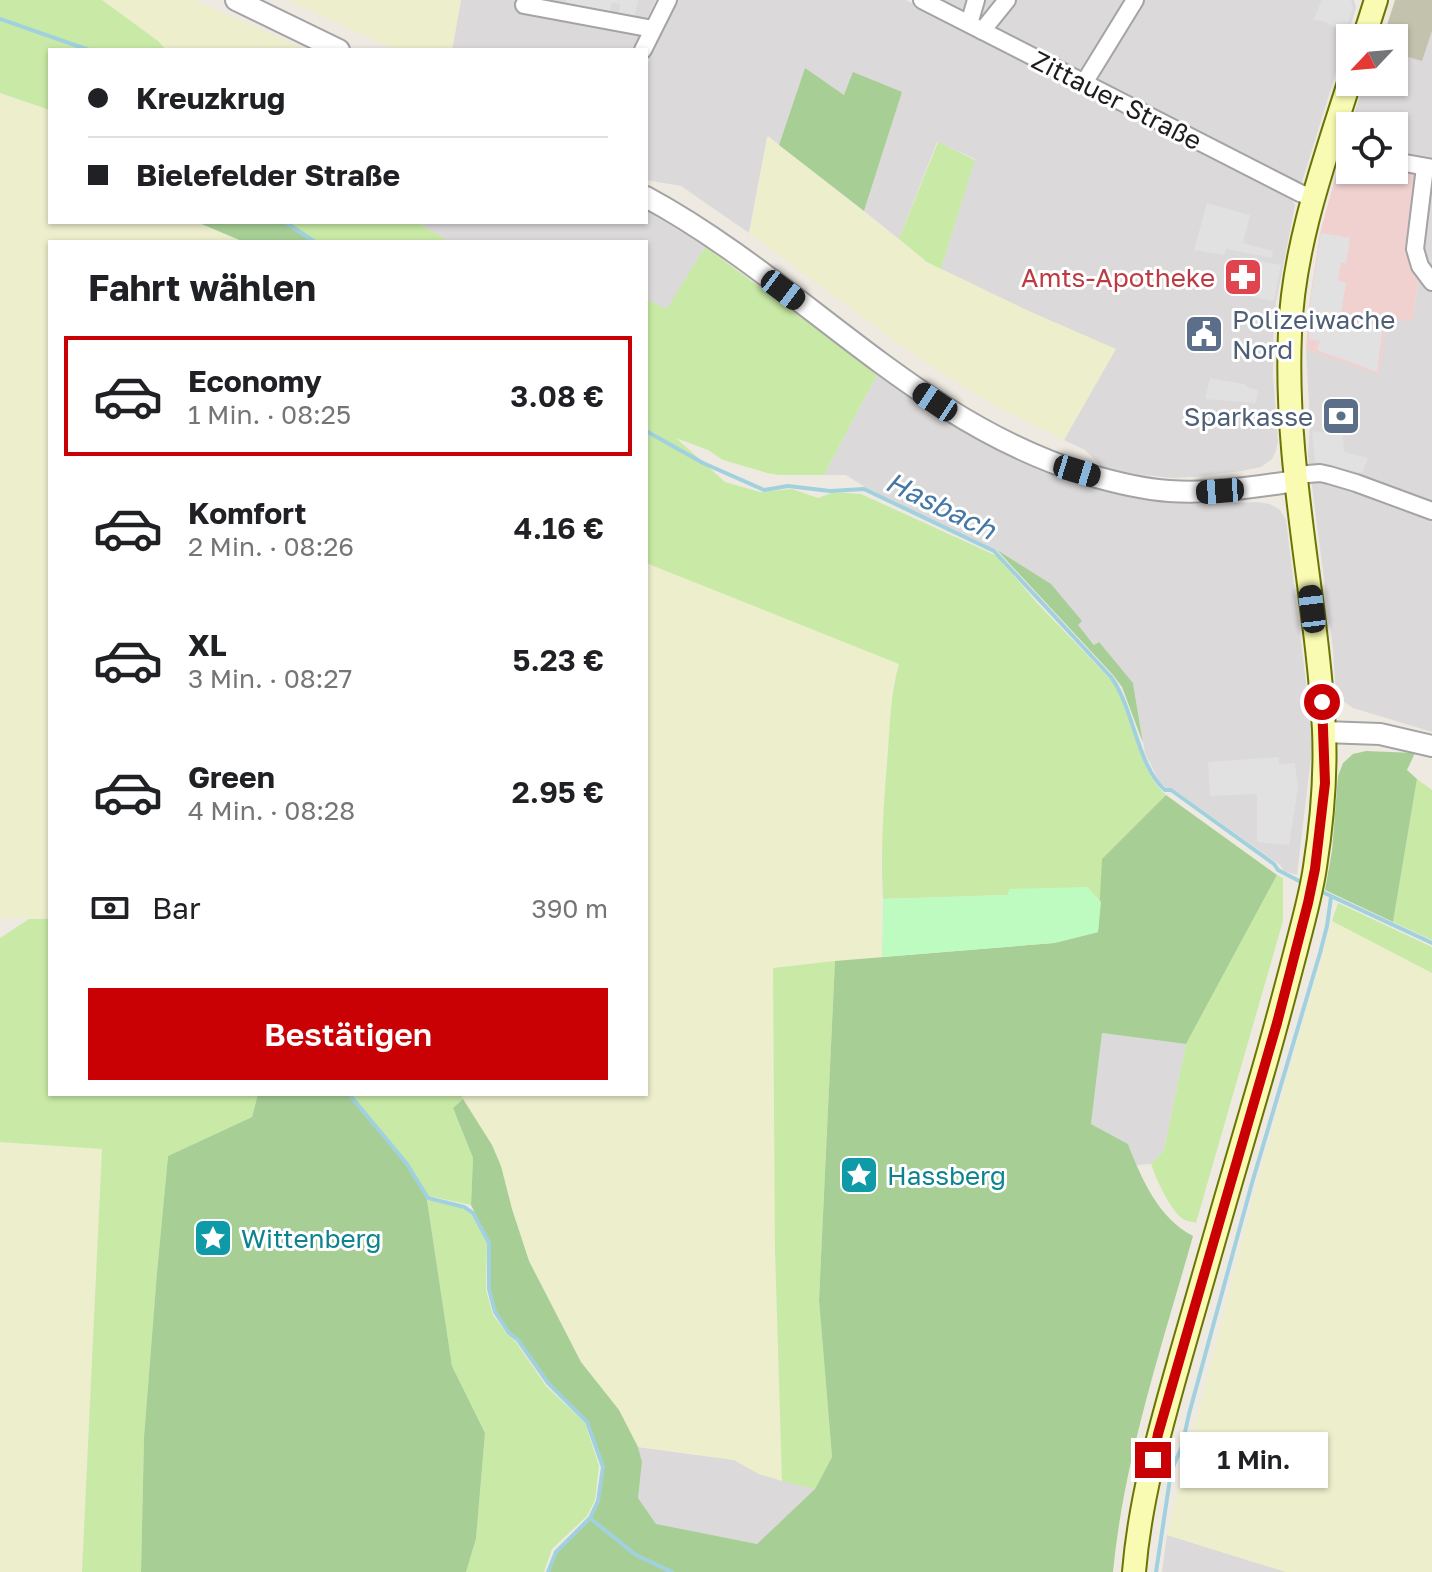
<!DOCTYPE html>
<html lang="de">
<head>
<meta charset="utf-8">
<style>
	:root { --surface:#fff; --page:#f6f6f6; --text:#202124; --muted:#757577; --line:#e0e0e0; --accent:#c90004 }
	body { margin:0; font-family:"Golos Text",sans-serif; background:var(--page); color:var(--text); height:100vh; display:flex; flex-direction:column; font-size:30px; white-space:nowrap }
	* { box-sizing:border-box; margin:0 }
	p { font-size:26px; color:var(--muted) }
	.icon { flex:none; width:44px; height:44px; fill:none; stroke:currentColor; stroke-width:2; stroke-linecap:round; stroke-linejoin:round }
	.map { position:relative; flex:1; overflow:hidden }
	.side { position:absolute; left:48px; top:240px; width:600px; height:856px; display:flex; flex-direction:column; background:var(--surface); border-radius:0px; box-shadow:0 2px 6px #0004 }
	.side>* { flex:none }
	.top-card { position:absolute; left:48px; top:48px; width:600px; height:176px; border-radius:0px; box-shadow:0 2px 6px #0004; display:grid; align-content:center; height:176px; padding:0 40px; background:var(--surface) }
	.needle { width:52px; rotate:244deg }
	.buttons { position:absolute; left:1336px; top:24px; display:grid; gap:16px }
	.buttons a { display:grid; place-items:center; width:72px; height:72px; border-radius:0px; background:var(--surface); box-shadow:0 2px 6px #0004; font-size:40px }
	.end { position:absolute; width:36px; height:36px; margin:-18px; border:10px solid #c90004; background:#fff; box-shadow:0 0 0 4px #fff }
	.from { border-radius:50% }
	.bubble { position:absolute; height:56px; border-radius:0px; background:var(--surface); box-shadow:0 2px 6px #0004; font-size:26px; font-weight:600; line-height:56px; text-align:center }
	.car { position:absolute; width:24px; height:48px; margin:-24px -12px; border-radius:10px; box-shadow:0 0 6px 2px #0007; background:linear-gradient(#222 24%,#8ab4d8 0 40%,#222 0 76%,#8ab4d8 0 86%,#222 0) }
	.top-card b { display:flex; align-items:center; gap:28px; height:76px; font-size:30px }
	.top-card b+b { border-top:2px solid var(--line) }
	.top-card i { width:20px; height:20px; background:var(--text) }
	ul { padding:0; list-style:none }
	li { display:flex; align-items:center; gap:24px; height:120px; margin:0 16px 12px; padding:0 24px; border:4px solid transparent; border-radius:0px }
	li div { flex:1 }
	li b { display:block; font-size:30px }
	li em { font-style:normal; font-weight:600 }
	li.current { border-color:var(--accent) }
	li>.icon { width:72px; height:72px; stroke-width:1.5 }
	h2 { padding:0 40px; font-size:36px; line-height:96px }
	.pay { display:flex; align-items:center; gap:20px; height:88px; padding:0 40px; font-size:30px }
	.pay p { margin-inline-start:auto }
	.primary-button { display:flex; gap:16px; margin-top:auto; padding:16px 40px }
	.primary-button a { flex:1; height:92px; border-radius:0px; background:var(--accent); color:#fff; font-size:32px; font-weight:600; line-height:92px; text-align:center }
	.map>svg:first-child { display:block }
	.residential { fill:#dbd9da }
	.commercial { fill:#f0d1d0 }
	.construction { fill:#c3c3ad }
	.farmland { fill:#eceecc }
	.grass { fill:#c9eaa6 }
	.forest { fill:#a7cf95 }
	.park { fill:#bdfbc0 }
	.parking { fill:#e1e1e1 }
	.lines { fill:none; stroke-linecap:round; stroke-linejoin:round }
	.stream { stroke:#a1d1de; stroke-width:4 }
	.minor-casing { stroke:#a4a4a4; stroke-width:20 }
	.tertiary-casing { stroke:#a4a4a4; stroke-width:24 }
	.secondary-casing { stroke:#6b7502; stroke-width:26 }
	.minor { stroke:#fff; stroke-width:16 }
	.tertiary { stroke:#fff; stroke-width:20 }
	.secondary { stroke:#f9fbb3; stroke-width:22 }
	.route { stroke:#c90004; stroke-width:10 }
	.labels { text-anchor:middle; dominant-baseline:central; stroke-width:6; stroke-linejoin:round; paint-order:stroke }
	.street-label { font-size:26px; fill:#1d1d1d; stroke:#fff }
	.health-label { font-size:26px; fill:#be3a42; stroke:#fff; text-anchor:end }
	.service-label { font-size:26px; fill:#4e5e75; stroke:#fff; text-anchor:start }
	.culture-label { font-size:26px; fill:#0d838f; stroke:#fff; text-anchor:start }
	.water-label { font-size:28px; font-style:italic; fill:#4477a6; stroke:#fff }
</style>
</head>
<body>
<div class="map">
<svg width="1432" height="1572" viewBox="0 0 1432 1572">
	<rect width="100%" height="100%" fill="#eeeae2"/>
	<path class="residential" d="M461,0H656L632,50H452Z
		M678,0H906L1292,200L1295,205L1276,303L1273,341V375L1278,441L1276,451L1272,459L1261,467L1241,471L1194,477L1172,478L1137,474L1102,467L1085,450L1064,440L1115,349L1024,309L941,269L975,159L937,142L899,239L864,211L902,92L844,95L805,69L779,145L767,137L749,233L681,186L646,180V67Z
		M942,0H1354L1356,8L1302,182L1295,185Z
		M1432,31V732L1353,708L1336,696L1333,649L1308,455L1310,425L1306,349L1379,374L1387,317L1413,321L1418,283L1408,237L1416,186L1412,174L1394,170V126H1350L1365,82H1394V53L1422,60Z
		M646,210L705,247L667,310L646,299V242H450L422,225L423,222H646Z
		M878,373L996,449L1053,474L1080,483L1114,493L1148,499L1200,504L1257,502L1270,504L1280,510L1286,520L1308,699L1312,748L1297,875L1284,871L1280,865L1173,789L1170,791L1159,781L1145,753L1133,683L1098,642L1095,645L1077,625L1081,621L997,550L982,545L868,489L846,475H824Z
		M1102,1033L1186,1044L1164,1150L1151,1164L1136,1165L1128,1144L1091,1124Z
		M638,1447L734,1460L759,1474L815,1489L757,1544L656,1525L638,1498L642,1462Z
		M1167,1535L1286,1572H1162Z"/>
	<path class="commercial" d="M1341,157L1350,159V170H1394L1412,174L1415,179L1416,186L1408,237L1418,283L1413,321L1387,318L1379,375L1306,349L1310,298L1320,233Z"/>
	<path class="construction" d="M1395,0H1432V31L1422,61L1394,53V38H1383Z"/>
	<path class="farmland" d="M102,0H194L307,50H166L158,41Z
		M288,0H461L452,50H395Z
		M0,93L50,110V222H197L244,242H50V919L0,918Z
		M768,136L927,262L1024,309L1116,349L1064,440L999,408L940,372L892,339L749,233Z
		M646,563L899,663L893,684L884,807L881,864L882,957L773,968L775,1250L782,1481L759,1474L734,1460L638,1447L619,1410L581,1362L529,1261L512,1209L501,1166L492,1145L460,1094H646Z
		M1332,921L1432,973V1572H1286L1167,1535L1255,1190Z
		M0,1142L102,1148L82,1572H0Z"/>
	<path class="grass" d="M0,0H102L158,41L166,50H50V110L0,93Z
		M938,142L975,160L941,269L927,262L899,239Z
		M282,222H417L450,242H314Z
		M705,247L878,373L824,475H779L767,473L723,460L708,450L676,438L725,482L760,492L792,489L818,498L834,492L861,494L997,556L1037,603L1112,681C1134,714 1136,769 1166,795L1102,859L1101,902L1087,887L1008,895L883,899C880,849 884,800 888,750C890,721 891,692 899,664L646,563V299L667,309Z
		M1417,779L1432,790V940L1393,922Z
		M1277,875L1283,878V921L1196,1223C1193,1222 1186,1221 1183,1219C1170,1210 1156,1179 1151,1164L1164,1150L1186,1044Z
		M1338,903L1432,947V973L1332,921Z
		M29,919H50V1094H258L252,1117L168,1156L157,1272L144,1437L141,1572H82L102,1149L0,1142V938Z
		M835,961L819,1300L832,1457L815,1489L782,1481L775,1250L773,968Z
		M351,1094H460L463,1099L453,1108L473,1158L471,1205L425,1195L408,1164Z
		M427,1200L461,1208L471,1214L487,1243L486,1290L493,1315L508,1335L516,1342L546,1386L585,1423L599,1466L595,1500L587,1516L552,1549L544,1572H466L476,1539L485,1433L452,1366Z"/>
	<path class="forest" d="M805,68L844,95L853,72L902,92L864,211L779,145Z
		M197,222H282L314,242H244Z
		M997,550L1051,584L1082,621L1078,625L1094,645L1099,642L1133,683L1143,743L1122,687L1113,675Z
		M1366,751L1415,753L1407,770L1417,779L1393,922L1325,890L1332,851L1338,776L1343,763L1353,754Z
		M1166,795L1277,875L1186,1044L1102,1033L1091,1124L1128,1144C1141,1178 1159,1219 1193,1236C1162,1346 1124,1458 1113,1572H549L557,1552L591,1518L599,1501L604,1467L588,1422L549,1383L519,1340L511,1333L496,1312L490,1289V1243L471,1205L473,1158L453,1108L463,1099L492,1145L501,1166L512,1209L529,1261L581,1362L619,1410L638,1447L642,1462L638,1498L656,1524L757,1544L815,1489L832,1457L819,1300L835,961L1054,943L1098,932L1102,859Z
		M258,1094H351L408,1164L427,1200L452,1366L485,1433L476,1539L466,1572H141L144,1437L157,1272L168,1156L252,1117Z"/>
	<path class="park" d="M1087,887L1101,902L1098,932L1054,943L882,957L883,899L1007,895L1010,889Z"/>
	<path class="parking" d="M566,0H638L634,20L618,17L620,4L612,3L609,15L565,7Z
		M1322,0H1351L1353,8L1345,33L1323,21L1313,20Z
		M1207,203L1250,215L1243,243L1273,251L1272,258L1226,249L1224,255L1194,250Z
		M1321,233L1350,238L1346,263H1341L1338,281L1346,283L1340,319L1383,327L1377,372L1317,350L1320,341L1309,339L1311,296Z
		M1259,261L1281,265L1274,301L1252,297Z
		M1210,378L1244,384L1249,388L1258,390L1256,403L1205,399Z
		M1312,431L1328,433L1329,436L1343,435L1344,452L1368,458L1362,473L1315,462Z
		M1279,757V764L1295,763L1298,788L1289,845L1257,842V794L1210,796L1208,762Z"/>
	<g class="lines">
		<path class="stream" d="M0,19L89,50
			M285,222L315,242
			M646,431L703,463L764,490L788,486L830,491L864,489L994,551L1111,677C1134,708 1137,766 1165,790H1171L1274,864L1278,870L1303,883
			M1318,890L1432,943
			M349,1094L407,1164L428,1198L464,1207L473,1213L489,1243V1289L495,1312L509,1333L518,1340L548,1383L587,1422L603,1467L598,1501L590,1518L556,1552L548,1572
			M591,1519L636,1555L672,1572
			M1156,1572L1171,1472L1182,1446L1189,1414L1252,1183L1320,953L1327,926L1331,897"/>
		<defs>
			<path id="minor" d="M922,0L1300,193L1313,198
				M524,5L653,29
				M969,24L976,0
				M982,31L1007,0
				M643,50L668,0
				M1084,83L1135,0
				M1329,145L1350,151
				M1394,161L1432,168
				M1425,167L1415,249L1420,266L1432,282
				M1296,475L1320,473L1329,475L1356,483L1432,511"/>
			<path id="tertiary" d="M236,0L339,50
				M646,197C800,280 915,422 1086,474C1113,482 1141,489 1169,491C1212,494 1254,487 1296,481
				M1324,732L1380,734L1432,746"/>
			<path id="secondary" d="M1364,38L1376,0
				M1134,1572C1140,1498 1161,1426 1181,1355C1207,1262 1235,1168 1262,1075C1274,1034 1285,992 1296,950C1303,922 1311,895 1315,867C1322,822 1326,776 1324,730C1317,597 1284,466 1290,333C1293,247 1324,162 1350,80"/>
		</defs>
		<use href="#minor" class="minor-casing"/>
		<use href="#tertiary" class="tertiary-casing"/>
		<use href="#secondary" class="secondary-casing"/>
		<use href="#minor" class="minor"/>
		<use href="#tertiary" class="tertiary"/>
		<use href="#secondary" class="secondary"/>
	</g>
	<g class="lines">
		<path class="route" d="M1153,1460L1158,1434L1190,1323L1277,1023L1308,903L1315,869L1325,783L1322,702"/>
	</g>
	<defs>
		<symbol id="pharmacy-square" viewBox="-11 -11 22 22"><rect x="-9" y="-9" width="18" height="18" rx="4" fill="#e0444e" stroke="#fff"/><path d="M-2-6h4v4h4v4h-4v4h-4v-4h-4v-4h4Z" fill="#fff"/></symbol>
		<symbol id="civic-square" viewBox="-11 -11 22 22"><rect x="-9" y="-9" width="18" height="18" rx="4" fill="#5c6f8a" stroke="#fff"/><path d="M-.6-6.5H3V-4.5H.6V-3L4-1V1h2V6H-6V1h2V-1L-.6-3ZM-1.2 2.5V6h2.4V2.5Z" fill="#fff"/></symbol>
		<symbol id="bank-square" viewBox="-11 -11 22 22"><rect x="-9" y="-9" width="18" height="18" rx="4" fill="#5c6f8a" stroke="#fff"/><path d="M-6-4H6V4H-6ZM0-2.3a2.3 2.3 0 1 0 0 4.6a2.3 2.3 0 1 0 0-4.6Z" fill="#fff"/></symbol>
		<symbol id="sight-square" viewBox="-11 -11 22 22"><rect x="-9" y="-9" width="18" height="18" rx="4" fill="#0f9aa8" stroke="#fff"/><path d="M0-6L1.8-2.2L6-1.7L2.9 1.2L3.7 5.4L0 3.3L-3.7 5.4L-2.9 1.2L-6-1.7L-1.8-2.2Z" fill="#fff"/></symbol>
	</defs>
	<g fill-rule="evenodd">
		<use href="#pharmacy-square" x="1221" y="255" width="44" height="44"/>
		<use href="#civic-square" x="1182" y="312" width="44" height="44"/>
		<use href="#bank-square" x="1319" y="394" width="44" height="44"/>
		<use href="#sight-square" x="837" y="1153" width="44" height="44"/>
		<use href="#sight-square" x="191" y="1216" width="44" height="44"/>
	</g>
	<g class="labels">
		<g class="street-label">
			<text transform="translate(1117 100) rotate(27)">Zittauer Straße</text>
		</g>
		<g class="health-label">
			<text x="1215" y="277">Amts-Apotheke</text>
		</g>
		<g class="service-label">
			<text x="1232" y="319">Polizeiwache<tspan x="1232" dy="30">Nord</tspan></text>
			<text x="1313" y="416" text-anchor="end">Sparkasse</text>
		</g>
		<g class="culture-label">
			<text x="887" y="1175">Hassberg</text>
			<text x="241" y="1238">Wittenberg</text>
		</g>
		<g class="water-label">
			<text transform="translate(941 505) rotate(26)">Hasbach</text>
		</g>
	</g>
</svg>
<div class="buttons">
<a><svg class="needle" viewBox="-14 -14 28 28"><path d="M0-13l5 13h-10z" fill="#e53935"/><path d="M0 13l5-13h-10z" fill="#757577"/></svg></a>
<a><svg class="icon" aria-label="locate" viewBox="0 0 24 24"><circle cx="12" cy="12" r="6"/><path d="M12 2v4M12 18v4M2 12h4M18 12h4"/></svg></a>
</div>
<i class="end from" style="left:1322px;top:702px"></i>
<i class="end" style="left:1153px;top:1460px"></i>
<div class="bubble" style="left:1180px;top:1432px;width:148px">1 Min.</div>
<i class="car" style="left:783px;top:290px;rotate:127deg"></i>
<i class="car" style="left:935px;top:402px;rotate:304deg"></i>
<i class="car" style="left:1077px;top:471px;rotate:107deg"></i>
<i class="car" style="left:1220px;top:491px;rotate:266deg"></i>
<i class="car" style="left:1312px;top:609px;rotate:353deg"></i>
<div class="top-card">
<b><i class="from"></i>Kreuzkrug</b>
<b><i></i>Bielefelder Straße</b>
</div>
<section class="side">
<h2>Fahrt wählen</h2>
<ul>
<li class="current"><svg class="icon" aria-label="car" viewBox="0 0 24 24"><path d="M5 17H2v-5l4-1 3-4h7l3 4 3 1v5h-3M9 17h6M6 11h13"/><circle cx="7" cy="17" r="2"/><circle cx="17" cy="17" r="2"/></svg><div><b>Economy</b><p>1 Min. · 08:25</p></div><em>3.08 €</em></li>
<li><svg class="icon" aria-label="car" viewBox="0 0 24 24"><path d="M5 17H2v-5l4-1 3-4h7l3 4 3 1v5h-3M9 17h6M6 11h13"/><circle cx="7" cy="17" r="2"/><circle cx="17" cy="17" r="2"/></svg><div><b>Komfort</b><p>2 Min. · 08:26</p></div><em>4.16 €</em></li>
<li><svg class="icon" aria-label="car" viewBox="0 0 24 24"><path d="M5 17H2v-5l4-1 3-4h7l3 4 3 1v5h-3M9 17h6M6 11h13"/><circle cx="7" cy="17" r="2"/><circle cx="17" cy="17" r="2"/></svg><div><b>XL</b><p>3 Min. · 08:27</p></div><em>5.23 €</em></li>
<li><svg class="icon" aria-label="car" viewBox="0 0 24 24"><path d="M5 17H2v-5l4-1 3-4h7l3 4 3 1v5h-3M9 17h6M6 11h13"/><circle cx="7" cy="17" r="2"/><circle cx="17" cy="17" r="2"/></svg><div><b>Green</b><p>4 Min. · 08:28</p></div><em>2.95 €</em></li>
</ul>
<div class="pay"><svg class="icon" aria-label="cash" viewBox="0 0 24 24"><path d="M3 7h18v10H3z"/><circle cx="12" cy="12" r="2"/></svg>Bar<p>390 m</p></div>
<div class="primary-button"><a>Bestätigen</a></div>
</section>
</div>
</body>
</html>
